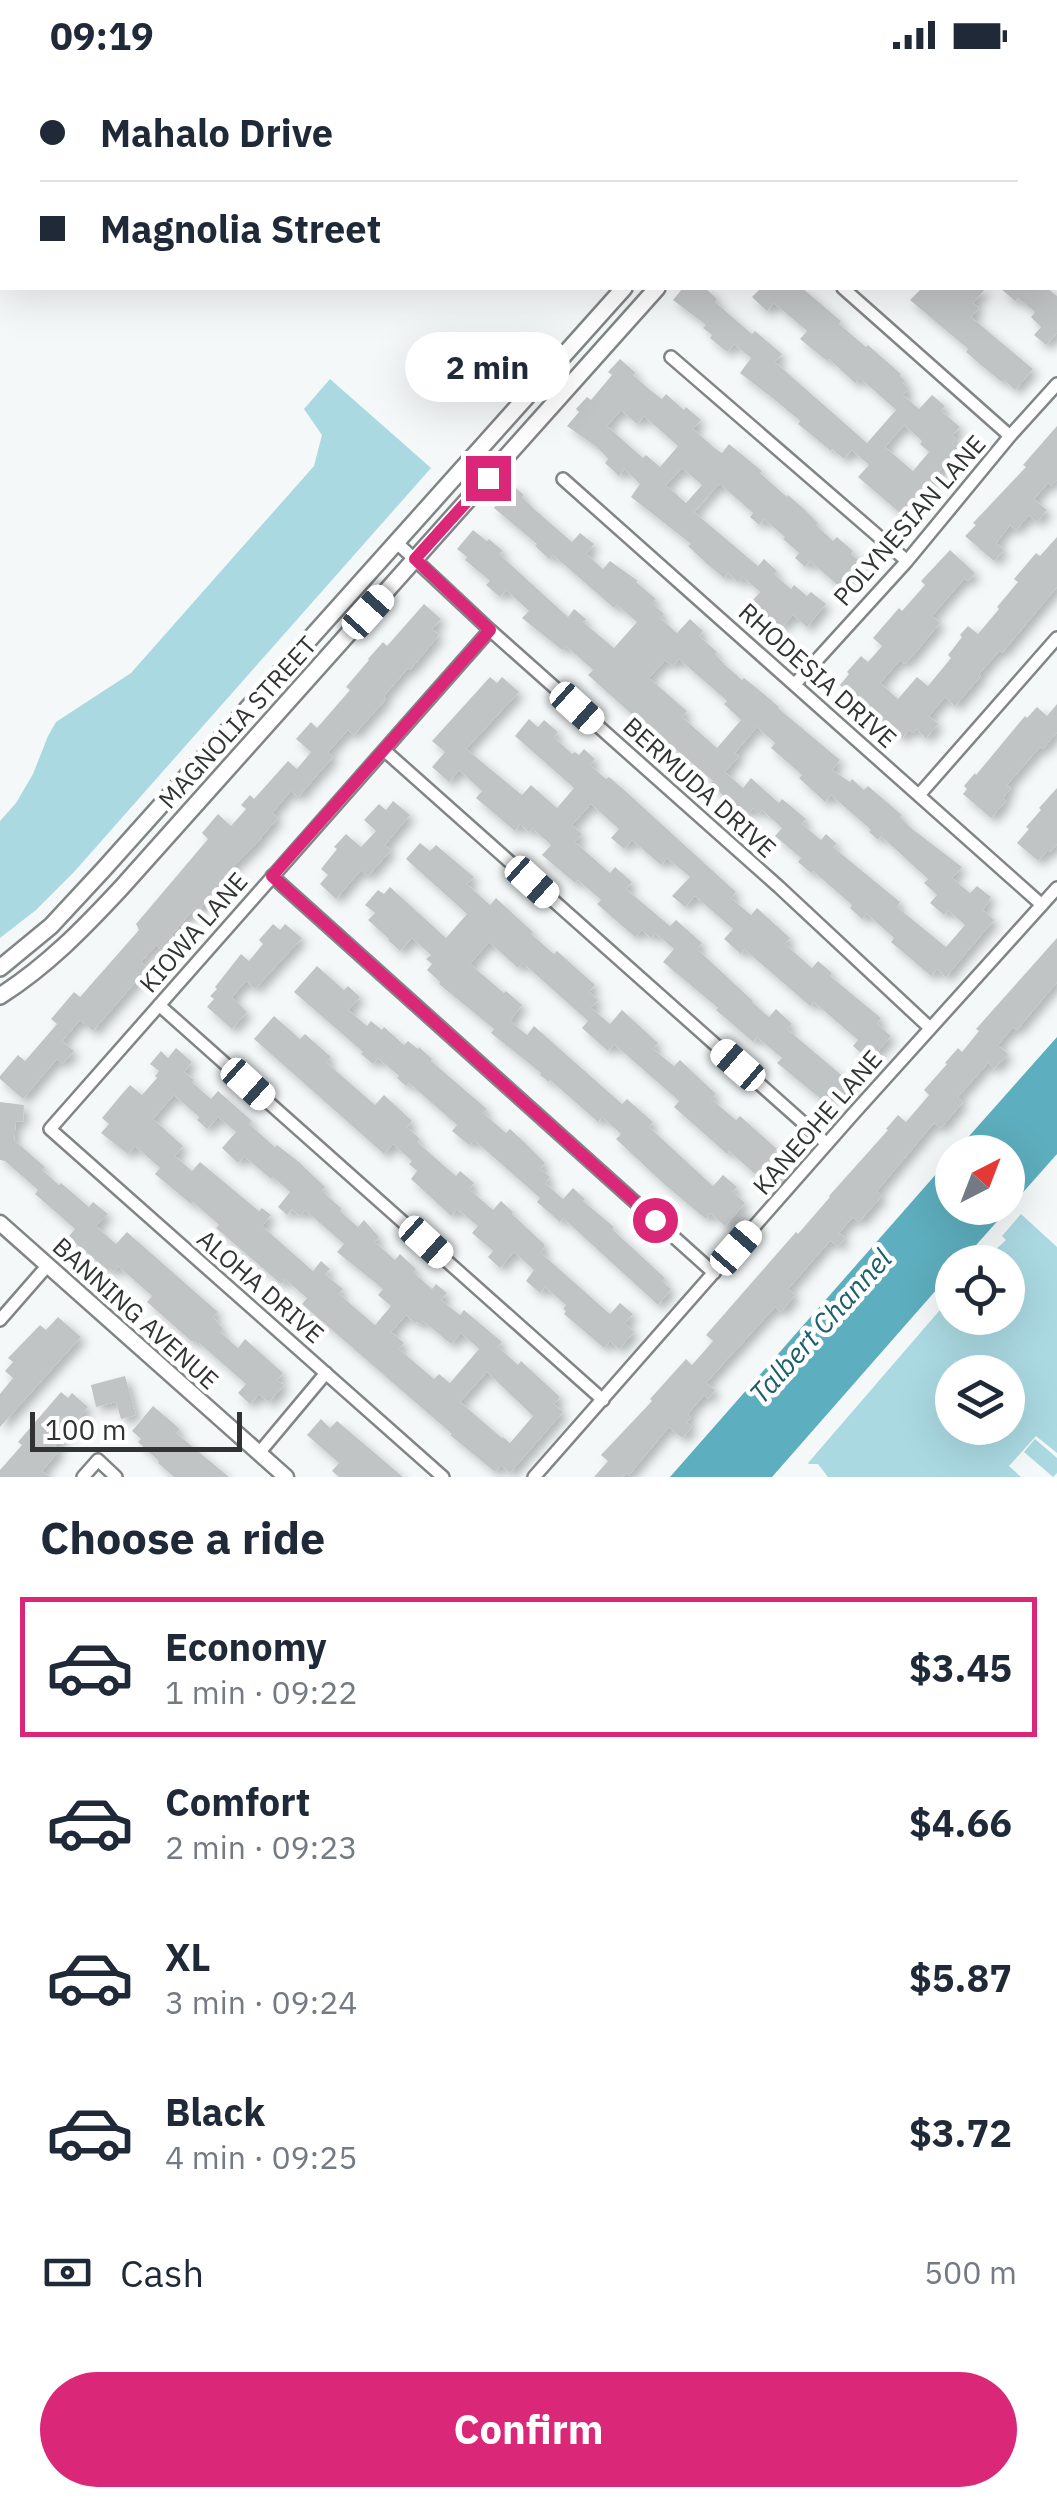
<!DOCTYPE html>
<html lang="en">
<head>
<meta charset="utf-8">
<style>
	:root { --surface:#fff; --page:#f2f2f3; --text:#1f2937; --muted:#747a83; --line:#e0e1e3; --accent:#db2777 }
	body { margin:0; font-family:"IBM Plex Sans",sans-serif; background:var(--page); color:var(--text); height:100vh; display:flex; flex-direction:column; font-size:38px; white-space:nowrap }
	* { box-sizing:border-box; margin:0 }
	p { font-size:32px; color:var(--muted) }
	.icon { flex:none; width:55px; height:55px; fill:none; stroke:currentColor; stroke-width:2; stroke-linecap:round; stroke-linejoin:round }
	.map { position:relative; height:1407px; overflow:hidden }
	.panel { display:flex; flex-direction:column; background:var(--surface); flex:1 }
	.panel>* { flex:none }
	.hud { position:absolute; left:0px; top:0px; width:1058px; height:220px; box-shadow:0 10px 40px #0002; display:grid; align-content:center; height:220px; padding:0 40px; background:var(--surface) }
	.needle { width:65px; rotate:42deg }
	.fabs { position:absolute; left:935px; top:1065px; display:grid; gap:20px }
	.fabs a { display:grid; place-items:center; width:90px; height:90px; border-radius:50%; background:var(--surface); box-shadow:0 10px 40px #0002; font-size:50px }
	.scale { position:absolute; left:30px; bottom:25px; width:212px; box-sizing:border-box; padding-left:10px; border:5px solid #323434; border-top:0; font-size:28px; line-height:35px; white-space:nowrap; color:#323434; -webkit-text-stroke:8px #fff; paint-order:stroke }
	.end { position:absolute; width:45px; height:45px; margin:-22px; border:12px solid #db2777; background:#fff; box-shadow:0 0 0 5px #fff }
	.from { border-radius:50% }
	.bubble { position:absolute; height:70px; border-radius:35px; background:var(--surface); box-shadow:0 10px 40px #0002; font-size:32px; font-weight:700; line-height:70px; text-align:center }
	.car { position:absolute; width:30px; height:60px; margin:-30px -15px; border-radius:12px; box-shadow:0 0 8px 2px #0007; background:linear-gradient(#fff 24%,#345 0 40%,#fff 0 76%,#345 0 86%,#fff 0) }
	.hud b { display:flex; align-items:center; gap:35px; height:95px; font-size:38px }
	.hud b+b { border-top:2px solid var(--line) }
	.hud i { width:25px; height:25px; background:var(--text) }
	ul { padding:0; list-style:none }
	li { display:flex; align-items:center; gap:30px; height:140px; margin:0 20px 15px; padding:0 20px; border:5px solid transparent; border-radius:0px }
	li div { flex:1 }
	li b { display:block; font-size:38px }
	li em { font-style:normal; font-weight:700 }
	li.on { border-color:var(--accent) }
	li>.icon { width:90px; height:90px; stroke-width:1.5 }
	h2 { padding:0 40px; font-size:45px; line-height:120px }
	.pay { display:flex; align-items:center; gap:25px; height:110px; padding:0 40px; font-size:38px }
	.pay p { margin-inline-start:auto }
	.action { display:flex; gap:20px; margin-top:auto; padding:20px 40px }
	.action a { flex:1; height:115px; border-radius:60px; background:var(--accent); color:#fff; font-size:40px; font-weight:700; line-height:115px; text-align:center }
	.status { display:flex; justify-content:space-between; align-items:center; height:70px; padding:0 50px; background:var(--surface); direction:ltr }
	.status svg { height:28px; fill:currentColor }
	.map>svg:first-child { display:block }
	.green { fill:#aad9e2; fill-rule:evenodd }
	.water { fill:#5daebe }
	.building { fill:#c0c4c5; fill-rule:evenodd; filter:url(#shadow) }
	.lines { fill:none; stroke-linecap:round; stroke-linejoin:round }
	.minor-casing { stroke:#818585; stroke-width:16 }
	.tertiary-casing { stroke:#818585; stroke-width:19 }
	.secondary-casing { stroke:#818585; stroke-width:20 }
	.minor { stroke:#fff; stroke-width:11 }
	.tertiary { stroke:#fff; stroke-width:14 }
	.secondary { stroke:#fff; stroke-width:15 }
	.route { stroke:#db2777; stroke-width:12 }
	.labels { text-anchor:middle; dominant-baseline:central; stroke-width:9; stroke-linejoin:round; paint-order:stroke }
	.street-label { font-size:25px; fill:#323434; stroke:#fff }
	.water-label { font-size:28px; font-style:italic; fill:#1c5f6a; stroke:#fff }
</style>
</head>
<body>
<div class="status"><b>09:19</b><svg viewBox="0 0 49 12"><path d="M0 12V9h3v3zM5 12V6h3v6zM10 12V3h3v9zM15 12V0h3v12zM26 1h20v11H26zM47 4h2v5h-2z"/></svg></div>
<div class="map">
<svg width="1057" height="1407" viewBox="0 0 1057 1407">
	<defs>
		<filter id="shadow"><feDropShadow dx="5.5" dy="5.5" stdDeviation="5" flood-color="#0004"/></filter>
	</defs>
	<rect width="100%" height="100%" fill="#f4f8f9"/>
	<path class="green" d="M330,309L431,398L74,802L36,840L0,868V751L16,733L33,704L48,666L56,652L131,603L314,396L322,365L304,339Z
		M1021,1144L1057,1177V1383L1036,1366L1009,1396L1021,1407H828L818,1394H809L808,1393L952,1226V1248H1008V1192H982L1006,1170L1002,1166ZM952,1302H1008V1358H952Z
		M1035,1369L1057,1388V1403L1053,1407L1024,1382Z"/>
	<path class="water" d="M1057,967V1084L961,1192H952V1202L772,1407H670L952,1086V1138H1008V1082H955Z"/>
	<path class="building" d="M683,218H705L717,229L715,232L752,264L755,261L782,284L775,292L867,373L896,340L860,308L855,313L829,289L827,291L800,269L807,261L774,233L767,241L752,227L761,218H802L841,251L839,254L866,277L868,275L901,304L900,306L905,311L903,313L909,319L903,325L919,339L932,325L945,336L941,341L960,357L952,366L956,369L952,374L959,379L927,416L929,418L912,438L915,440L907,449L858,407L869,395L852,380L844,389L832,379L831,381L798,354L800,351L775,330L740,303L751,288L734,274L727,282L710,268L712,265L703,258L706,255L673,230ZM904,355L922,371L920,374L929,382L913,401L885,377Z
		M922,218H986L973,233L979,238L971,247L1033,299L1015,320L1004,310L1002,312L982,296L966,282L968,279L910,230Z
		M1000,218H1047L1057,226V263L1046,275L1034,265L1041,257L1031,247L1035,242L1018,228L1015,231Z
		M620,289L636,303L633,305L650,320L662,329L666,324L684,340L686,337L701,350L693,359L717,380L722,383L729,374L762,401L760,403L787,427L788,425L803,438L818,453L816,455L833,471L837,467L853,481L851,484L862,493L841,518L810,491L805,497L795,488L799,483L783,469L785,467L764,449L759,455L750,447L753,443L720,414L717,416L694,442L758,496L764,489L777,501L774,504L791,519L794,515L807,526L811,522L826,534L807,557L793,545L781,558L751,532L760,522L743,507L738,512L728,503L724,508L707,494L688,476L691,474L631,427L640,414L624,399L619,406L605,393L608,389L598,378L567,356L579,342L576,339L587,327L591,330L612,305L608,302ZM621,340L637,354L644,346L678,376L660,397L646,385L643,388L607,356ZM682,398L702,415L686,433L666,415Z
		M1057,356V410L1051,416L1048,413L1034,429L1047,440L1037,452L1029,445L1016,460L1010,455L996,473L1004,480L994,491L965,466L976,455L973,453L1026,397L1023,395Z
		M511,414L524,425L522,427L533,438L572,472L580,463L594,474L586,484L603,499L610,491L638,511L636,512L656,529L652,533L664,544L660,548L677,563L690,549L703,561L699,566L717,582L715,584L725,595L742,610L744,608L764,624L779,637L778,638L840,690L832,700L850,712L852,709L864,720L868,716L902,745L900,747L911,758L962,797L952,808L970,823L977,816L991,827L983,840L994,850L946,907L937,899L931,906L891,872L894,868L867,844L862,849L850,838L852,835L813,801L811,803L798,792L801,788L775,766L782,758L762,740L759,744L753,738L749,743L746,740L744,743L710,714L713,711L685,687L653,660L651,662L634,650L636,648L588,605L593,600L566,576L562,580L522,548L529,541L506,520L500,527L486,515L490,511L465,490L467,487L457,479L473,460L487,471L489,469L503,481L499,484L568,547L574,539L586,549L583,552L614,578L637,552L617,535L614,538L553,485L549,489L535,476L537,474L494,438ZM679,589L727,631L724,634L741,650L717,678L682,647L687,641L649,608L665,590L673,596ZM757,657L775,673L771,678L802,705L799,708L825,732L831,725L871,760L869,762L878,770L881,766L928,809L924,813L937,825L930,833L944,845L948,840L965,855L946,877L897,837L900,832L833,777L837,774L826,764L821,770L802,754L806,749L792,737L782,729L779,733L751,708L743,718L725,702L739,686L735,683Z
		M1057,467V517L1002,583L1000,580L979,604L981,606L955,636L945,627L929,646L938,654L926,668L916,659L913,663L909,660L902,668L876,645L873,648L840,615L849,604L847,602L861,586L868,592L882,576L873,568L899,538L902,541L925,515L921,511L950,480L975,503L968,511L965,509L963,510L932,546L940,553L916,582L905,594L900,590L880,613L898,629L917,607L928,616L951,588L948,585L962,567L960,565L968,556L978,564L999,539L997,537L1018,512L1014,509L1036,483L1040,486Z
		M424,534L441,549L432,559L439,565L420,588L410,600L408,598L384,626L386,629L354,665L348,660L328,682L333,687L298,727L291,721L272,743L278,748L261,767L262,768L228,802L230,804L198,841L195,838L171,865L174,867L162,880L156,875L141,892L148,898L93,961L80,950L62,971L74,981L62,994L57,989L23,1029L0,1009V1006L18,985L25,991L57,954L51,949L74,922L80,927L139,860L136,854L208,769L202,763L218,744L231,756L246,739L241,735L250,725L254,729L288,691L297,699L311,682L296,669L311,652L317,658L350,620L346,617L369,590L368,589L383,572L387,576Z
		M490,607L497,613L502,607L519,622L466,679L522,725L531,715L557,738L574,718L515,666L529,649L538,657L544,650L558,662L554,667L572,684L575,682L579,685L584,679L595,689L590,695L606,709L609,707L622,718L736,822L731,828L751,845L757,838L790,868L785,874L812,898L818,891L832,903L830,906L881,948L877,954L891,966L870,991L853,976L858,970L814,932L810,936L744,879L741,884L724,869L733,859L695,826L685,837L672,826L690,807L667,788L661,795L632,770L624,779L611,768L619,759L591,734L572,755L582,764L575,772L610,803L615,797L632,812L626,819L670,856L676,850L702,873L697,879L753,931L752,932L769,947L776,939L792,954L787,959L852,1014L837,1031L828,1024L822,1030L777,993L782,988L757,967L753,972L716,940L718,938L663,892L674,879L655,863L651,868L642,860L635,867L597,834L601,830L578,810L575,813L542,785L551,775L532,758L529,762L520,754L515,761L476,728L482,721L459,700L449,712L432,697L445,682L432,671Z
		M1057,634V662L1043,679L1040,677L1007,715L1011,718L1003,728L1006,731L991,748L963,724L967,719L964,716L975,703L976,705L1025,646L1027,648L1037,637L1047,646Z
		M1057,718V774L1050,782L1048,780L1038,791L1017,773L1029,759L1026,757L1041,740L1039,738Z
		M393,731L410,745L385,775L391,780L368,806L361,800L336,829L320,814L328,805L321,799L337,779L334,777L346,764L361,777L376,761L364,750L379,734L386,740Z
		M420,773L430,781L436,775L474,807L467,814L490,835L496,828L533,862L531,864L554,884L557,881L595,915L589,922L598,930L591,938L610,954L622,940L658,973L653,979L674,996L680,990L716,1024L711,1029L736,1050L740,1046L777,1079L773,1083L779,1087L776,1091L783,1101L771,1114L767,1110L765,1113L729,1081L727,1084L674,1037L679,1031L614,974L608,981L582,958L588,951L523,893L518,898L489,872L470,894L504,923L506,921L522,935L510,951L527,965L534,956L622,1034L627,1029L653,1052L649,1057L713,1116L723,1105L737,1117L733,1122L745,1133L725,1156L710,1143L706,1149L665,1115L616,1069L621,1064L602,1047L598,1052L550,1010L549,1012L540,1005L541,1003L491,963L494,959L439,914L440,912L427,900L432,894L426,889L431,885L412,868L400,881L388,870L389,869L368,850L375,843L365,835L378,820L384,824L390,817L446,868L467,844L406,789Z
		M273,854L280,860L285,854L302,868L255,919L246,911L232,927L247,942L232,959L207,937L214,929L210,926L217,919L215,917L241,884L249,891L263,874L259,870Z
		M1057,868V912L1017,960L1013,957L998,975L1008,984L994,999L988,993L958,1027L963,1032L941,1058L934,1053L877,1121L882,1126L859,1152L853,1147L839,1163L845,1168L838,1176L831,1171L829,1172L788,1219L795,1225L781,1242L775,1237L706,1313L715,1320L708,1329L704,1325L688,1344L691,1347L687,1352L692,1357L682,1368L669,1357L629,1405L626,1403L623,1407H594L608,1391L601,1385L652,1331L650,1329L686,1289L692,1295L713,1271L706,1265L796,1162L798,1164L830,1127L829,1126L888,1060L886,1059L898,1045L906,1052L929,1025L924,1020L947,994L945,993L958,978L962,982L979,961L976,959Z
		M317,896L344,920L348,916L360,927L348,940L367,956L371,951L382,960L384,957L404,975L408,971L418,979L419,977L432,989L431,991L487,1039L483,1043L506,1063L510,1059L523,1071L545,1093L540,1099L550,1107L545,1113L563,1129L573,1118L585,1129L583,1131L614,1157L612,1159L665,1208L662,1211L671,1219L658,1235L563,1148L560,1152L537,1132L540,1128L474,1070L469,1075L452,1061L457,1055L409,1013L406,1016L397,1008L399,1006L378,988L373,994L361,984L363,982L294,922Z
		M274,946L300,969L305,964L331,987L326,992L375,1035L384,1025L396,1036L412,1051L407,1057L420,1069L417,1072L456,1106L460,1101L474,1113L469,1119L493,1140L501,1131L513,1142L512,1144L545,1175L541,1183L610,1244L620,1233L633,1244L625,1253L634,1262L619,1279L610,1271L604,1278L564,1244L566,1241L563,1239L566,1235L545,1217L540,1223L526,1211L534,1200L514,1182L500,1198L488,1187L493,1181L472,1163L478,1156L457,1139L451,1146L411,1109L417,1101L409,1094L412,1091L393,1074L384,1084L254,969Z
		M176,978L192,992L184,1002L194,1010L192,1012L211,1029L218,1021L252,1051L249,1054L275,1077L277,1075L299,1092L325,1117L322,1121L342,1139L340,1141L358,1157L364,1150L379,1167L375,1172L395,1190L400,1184L416,1199L413,1202L432,1219L436,1214L447,1223L441,1230L460,1245L464,1240L502,1272L498,1277L518,1295L521,1291L560,1327L554,1334L563,1342L510,1403L501,1395L495,1402L450,1365L452,1364L302,1234L307,1228L285,1209L281,1214L216,1158L219,1155L193,1132L191,1134L155,1104L160,1098L135,1076L128,1084L101,1063L109,1054L102,1048L122,1024L130,1015L142,1025L157,1008L155,1006L159,1001L150,994L161,981L168,988ZM174,1025L199,1047L197,1050L207,1059L218,1047L236,1062L222,1078L238,1093L244,1086L271,1109L273,1107L290,1122L278,1137L287,1145L292,1139L300,1146L305,1140L344,1174L337,1182L383,1219L378,1225L391,1236L375,1255L339,1224L343,1219L325,1204L330,1199L321,1191L313,1201L262,1156L271,1145L262,1138L259,1141L200,1092L192,1101L175,1086L183,1076L153,1049ZM406,1245L415,1253L417,1252L420,1254L423,1251L451,1274L461,1263L479,1279L450,1313L439,1304L434,1309L399,1279L404,1273L391,1262ZM487,1302L533,1346L510,1373L503,1367L502,1368L460,1332Z
		M0,1032L24,1035L23,1052L16,1051L14,1070L45,1097L42,1100L59,1115L61,1113L89,1137L93,1132L108,1144L96,1156L116,1174L127,1162L218,1242L213,1247L223,1259L220,1262L238,1278L245,1269L283,1303L277,1310L284,1315L269,1332L259,1324L250,1334L238,1323L246,1314L199,1273L191,1271L147,1232L152,1226L118,1196L114,1202L111,1199L109,1201L68,1167L75,1159L35,1124L38,1120L5,1091L0,1090Z
		M58,1247L81,1267L0,1357V1324L13,1308L5,1301L13,1292L8,1288L40,1255L46,1260Z
		M125,1306L136,1345L121,1349L116,1332L96,1337L91,1315Z
		M61,1322L68,1328L72,1323L88,1337L55,1376L60,1380L42,1401L50,1407H0V1400L22,1375L18,1372Z
		M153,1336L180,1359L176,1363L229,1407H174L158,1393L159,1391L138,1372L141,1369L132,1361Z
		M321,1349L330,1358L337,1351L403,1407H339L332,1401L339,1393L307,1365Z"/>
	<g class="lines">
		<defs>
			<path id="minor" d="M1055,183L1057,185
				M843,218L1010,366
				M671,287L907,491
				M563,409L1042,835
				M395,471L490,560L779,817L930,958
				M795,614L907,491L1010,366L1057,314
				M384,680L827,1074
				M919,725L1057,568
				M272,806L714,1203
				M159,935L603,1330
				M0,1250L48,1195
				M259,1383L326,1303
				M83,1407L98,1390L116,1407
				M443,1407L50,1059L490,560
				M534,1407L854,1043L1057,818"/>
			<path id="tertiary" d="M0,1153L286,1407"/>
			<path id="secondary" d="M813,2L815,0
				M847,2L849,0
				M0,898L51,856L103,800L624,218
				M0,926C47,896 84,858 122,817L657,218"/>
		</defs>
		<use href="#minor" class="minor-casing"/>
		<use href="#tertiary" class="tertiary-casing"/>
		<use href="#secondary" class="secondary-casing"/>
		<use href="#minor" class="minor"/>
		<use href="#tertiary" class="tertiary"/>
		<use href="#secondary" class="secondary"/>
	</g>
	<g class="lines">
		<path class="route" d="M488,408L415,489L490,560L272,806L655,1150"/>
	</g>
	<g class="labels">
		<g class="street-label">
			<text transform="translate(909 450) rotate(-49)">POLYNESIAN LANE</text>
			<text transform="translate(818 605) rotate(42)">RHODESIA DRIVE</text>
			<text transform="translate(237 652) rotate(-48)">MAGNOLIA STREET</text>
			<text transform="translate(700 717) rotate(42)">BERMUDA DRIVE</text>
			<text transform="translate(193 862) rotate(-49)">KIOWA LANE</text>
			<text transform="translate(817 1052) rotate(-49)">KANEOHE LANE</text>
			<text transform="translate(261 1216) rotate(41)">ALOHA DRIVE</text>
			<text transform="translate(136 1243) rotate(42)">BANNING AVENUE</text>
		</g>
		<g class="water-label">
			<text transform="translate(820 1256) rotate(-48)">Talbert Channel</text>
		</g>
	</g>
</svg>
<div class="fabs">
<a><svg class="needle" viewBox="-14 -14 28 28"><path d="M0-13l5 13h-10z" fill="#e53935"/><path d="M0 13l5-13h-10z" fill="#747a83"/></svg></a>
<a><svg class="icon" aria-label="locate" viewBox="0 0 24 24"><circle cx="12" cy="12" r="6"/><path d="M12 2v4M12 18v4M2 12h4M18 12h4"/></svg></a>
<a><svg class="icon" aria-label="layers" viewBox="0 0 24 24"><path d="M12 4l9 5-9 5-9-5zM3 14l9 5 9-5"/></svg></a>
</div>
<div class="scale">100 m</div>
<i class="end from" style="left:655px;top:1150px"></i>
<i class="end" style="left:488px;top:408px"></i>
<div class="bubble" style="left:405px;top:262px;width:165px">2 min</div>
<i class="car" style="left:368px;top:542px;rotate:42deg"></i>
<i class="car" style="left:577px;top:638px;rotate:132deg"></i>
<i class="car" style="left:532px;top:812px;rotate:132deg"></i>
<i class="car" style="left:738px;top:995px;rotate:311deg"></i>
<i class="car" style="left:248px;top:1014px;rotate:132deg"></i>
<i class="car" style="left:426px;top:1172px;rotate:132deg"></i>
<i class="car" style="left:736px;top:1178px;rotate:41deg"></i>
<div class="hud">
<b><i class="from"></i>Mahalo Drive</b>
<b><i></i>Magnolia Street</b>
</div>
</div>
<section class="panel">
<h2>Choose a ride</h2>
<ul>
<li class="on"><svg class="icon" aria-label="car" viewBox="0 0 24 24"><path d="M5 17H2v-5l4-1 3-4h7l3 4 3 1v5h-3M9 17h6M6 11h13"/><circle cx="7" cy="17" r="2"/><circle cx="17" cy="17" r="2"/></svg><div><b>Economy</b><p>1 min · 09:22</p></div><em>$3.45</em></li>
<li><svg class="icon" aria-label="car" viewBox="0 0 24 24"><path d="M5 17H2v-5l4-1 3-4h7l3 4 3 1v5h-3M9 17h6M6 11h13"/><circle cx="7" cy="17" r="2"/><circle cx="17" cy="17" r="2"/></svg><div><b>Comfort</b><p>2 min · 09:23</p></div><em>$4.66</em></li>
<li><svg class="icon" aria-label="car" viewBox="0 0 24 24"><path d="M5 17H2v-5l4-1 3-4h7l3 4 3 1v5h-3M9 17h6M6 11h13"/><circle cx="7" cy="17" r="2"/><circle cx="17" cy="17" r="2"/></svg><div><b>XL</b><p>3 min · 09:24</p></div><em>$5.87</em></li>
<li><svg class="icon" aria-label="car" viewBox="0 0 24 24"><path d="M5 17H2v-5l4-1 3-4h7l3 4 3 1v5h-3M9 17h6M6 11h13"/><circle cx="7" cy="17" r="2"/><circle cx="17" cy="17" r="2"/></svg><div><b>Black</b><p>4 min · 09:25</p></div><em>$3.72</em></li>
</ul>
<div class="pay"><svg class="icon" aria-label="cash" viewBox="0 0 24 24"><path d="M3 7h18v10H3z"/><circle cx="12" cy="12" r="2"/></svg>Cash<p>500 m</p></div>
<div class="action"><a>Confirm</a></div>
</section>
</body>
</html>
